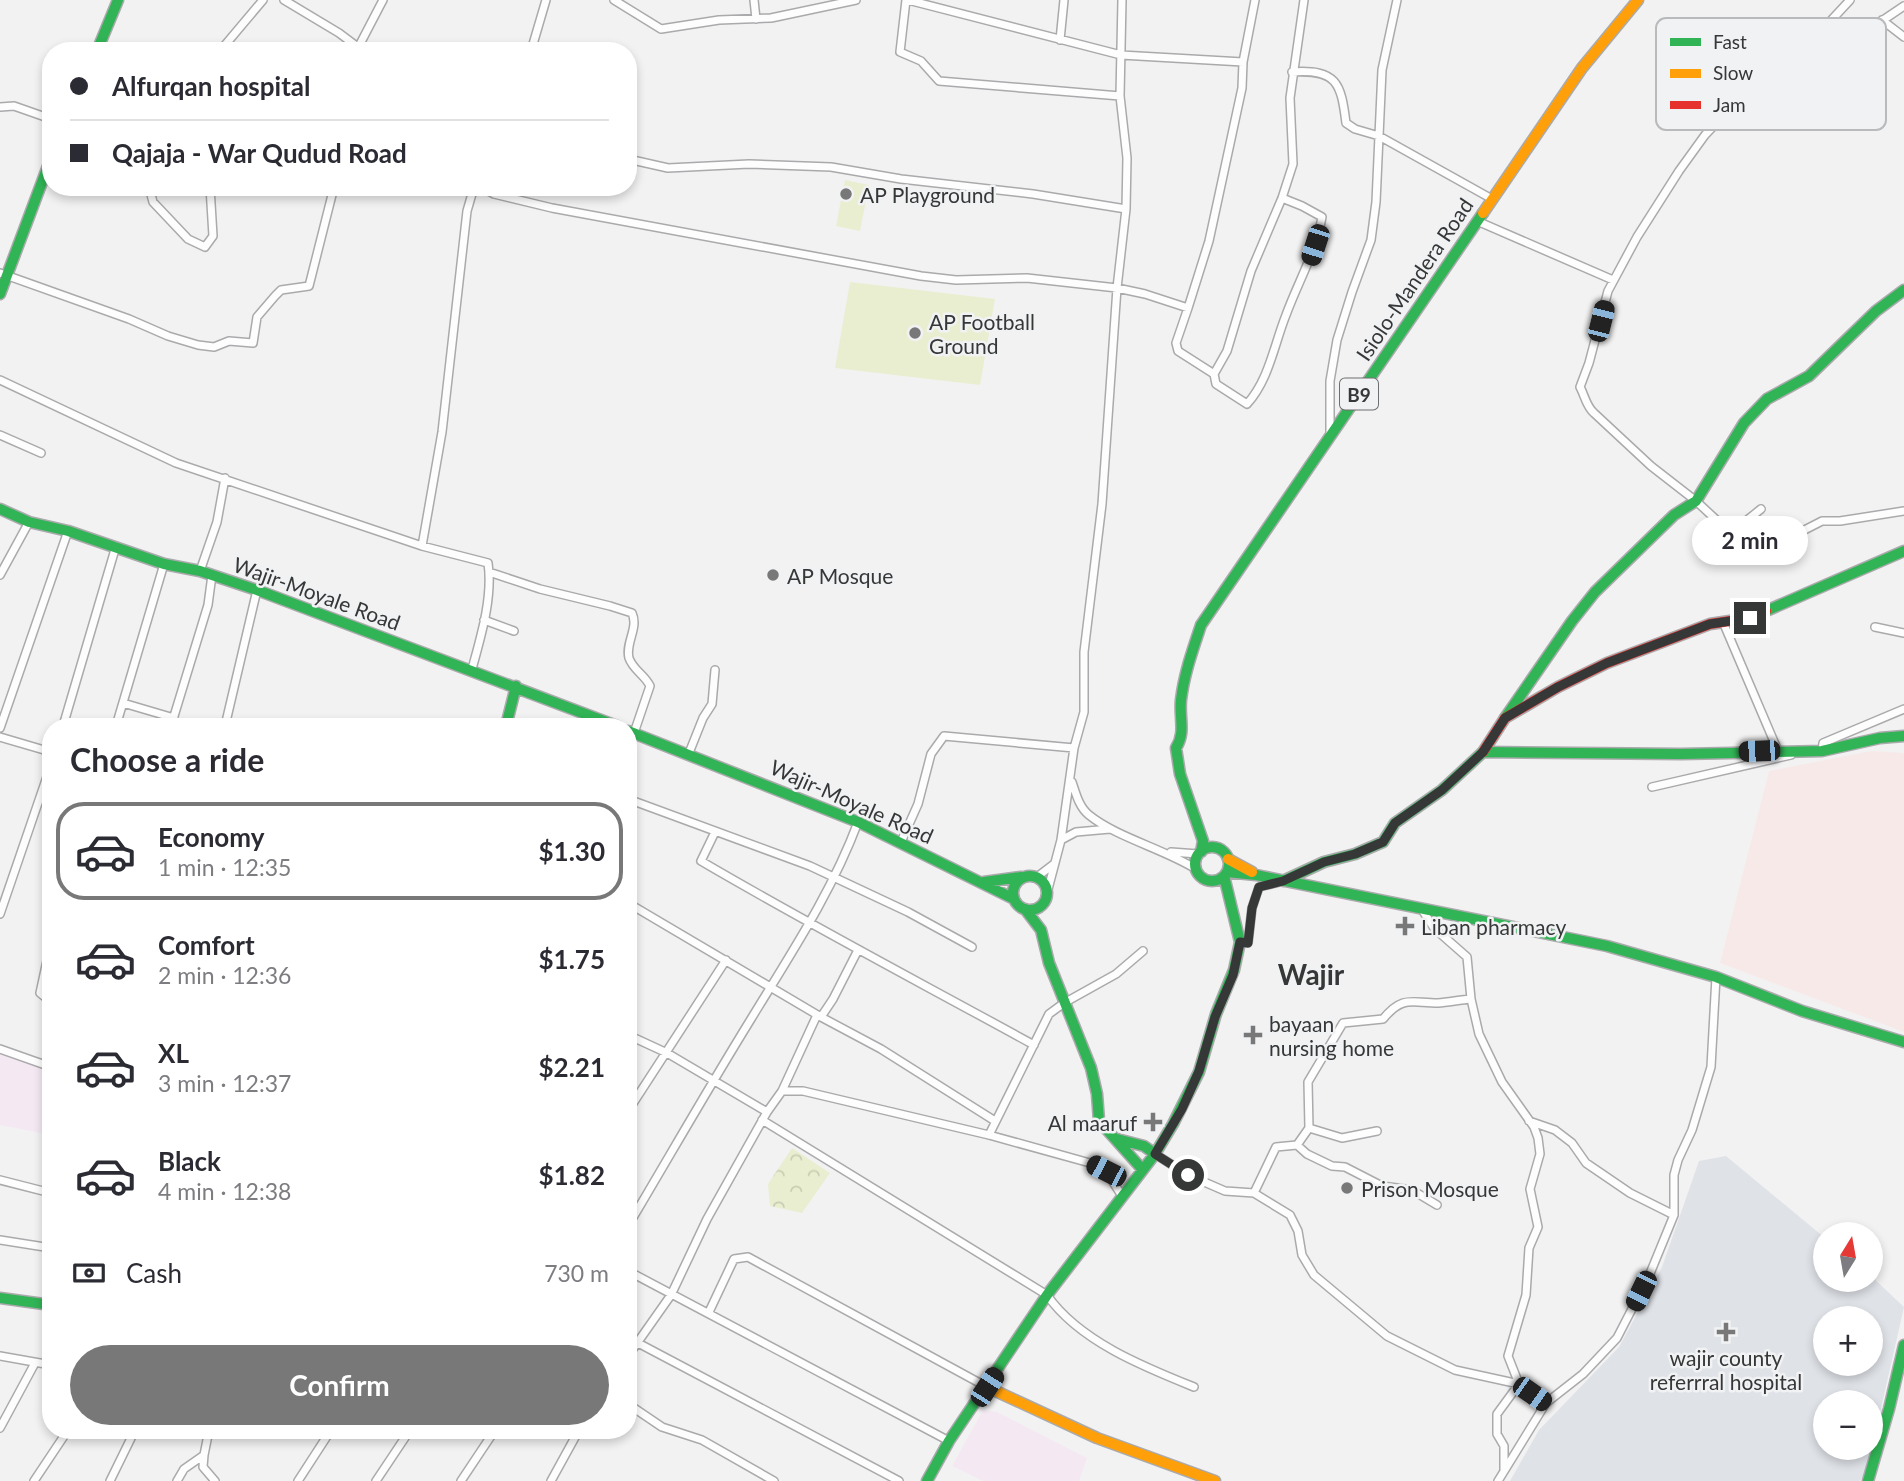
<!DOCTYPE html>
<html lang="en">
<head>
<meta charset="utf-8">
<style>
	:root { --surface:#fff; --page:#f7f7f7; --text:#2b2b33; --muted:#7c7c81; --line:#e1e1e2; --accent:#787879 }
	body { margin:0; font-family:Lato,sans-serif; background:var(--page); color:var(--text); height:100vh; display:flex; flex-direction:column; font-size:26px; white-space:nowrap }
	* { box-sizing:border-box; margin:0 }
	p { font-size:23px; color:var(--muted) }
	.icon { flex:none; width:38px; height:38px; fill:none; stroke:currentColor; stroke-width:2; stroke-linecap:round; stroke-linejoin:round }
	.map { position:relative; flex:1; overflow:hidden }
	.sheet { position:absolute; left:42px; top:718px; width:595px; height:721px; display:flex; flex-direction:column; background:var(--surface); border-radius:28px; box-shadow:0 4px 10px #0003 }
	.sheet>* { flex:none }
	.top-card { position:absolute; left:42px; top:42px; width:595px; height:154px; border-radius:28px; box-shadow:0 4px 10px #0003; display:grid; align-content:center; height:154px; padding:0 28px; background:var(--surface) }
	.needle { width:46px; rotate:11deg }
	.fabs { position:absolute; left:1813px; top:1222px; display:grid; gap:14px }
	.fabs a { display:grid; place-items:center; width:70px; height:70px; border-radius:50%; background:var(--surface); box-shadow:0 4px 10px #0003; font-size:35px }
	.end { position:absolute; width:32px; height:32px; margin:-16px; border:9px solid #363737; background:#fff; box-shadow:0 0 0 4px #fff }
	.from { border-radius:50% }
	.bubble { position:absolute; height:49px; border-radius:24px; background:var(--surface); box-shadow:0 4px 10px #0003; font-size:23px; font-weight:700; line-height:49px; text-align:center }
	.car { position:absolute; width:21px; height:42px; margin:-21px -10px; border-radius:9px; box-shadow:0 0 5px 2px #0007; background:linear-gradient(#222 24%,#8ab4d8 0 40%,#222 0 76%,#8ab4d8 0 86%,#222 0) }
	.top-card b { display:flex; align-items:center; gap:24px; height:66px; font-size:26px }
	.top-card b+b { border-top:2px solid var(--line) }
	.top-card i { width:18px; height:18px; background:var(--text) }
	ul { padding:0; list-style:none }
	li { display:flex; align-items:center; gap:21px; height:98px; margin:0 14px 10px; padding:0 14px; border:4px solid transparent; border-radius:28px }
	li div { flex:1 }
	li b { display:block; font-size:26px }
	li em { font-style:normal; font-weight:700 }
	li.on { border-color:var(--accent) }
	li>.icon { width:63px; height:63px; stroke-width:1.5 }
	h2 { padding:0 28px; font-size:32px; line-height:84px }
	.pay { display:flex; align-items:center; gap:18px; height:77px; padding:0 28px; font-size:26px }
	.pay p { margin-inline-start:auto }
	.action { display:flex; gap:14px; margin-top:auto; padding:14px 28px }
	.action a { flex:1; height:80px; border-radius:42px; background:var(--accent); color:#fff; font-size:28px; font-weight:700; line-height:80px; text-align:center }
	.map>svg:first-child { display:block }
	.commercial { fill:#f4e9f2 }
	.education { fill:#f8e9e9 }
	.built { fill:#dfe2e7; fill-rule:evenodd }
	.park { fill:url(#park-crowns) }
	.pitch { fill:#eaeed0 }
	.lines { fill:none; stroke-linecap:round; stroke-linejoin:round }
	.street-casing { stroke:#aaaaac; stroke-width:10 }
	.fast-casing { stroke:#aaaaac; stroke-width:13 }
	.slow-casing { stroke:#aaaaac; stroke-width:13 }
	.jam-casing { stroke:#aaaaac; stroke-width:13 }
	.street { stroke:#fdfdfd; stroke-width:7 }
	.fast { stroke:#30b455; stroke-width:10 }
	.slow { stroke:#ff9f0a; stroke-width:10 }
	.jam { stroke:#e5322d; stroke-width:10 }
	.route { stroke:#363737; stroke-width:9 }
	.poi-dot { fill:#787879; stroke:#f1f2f4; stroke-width:2.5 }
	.labels { text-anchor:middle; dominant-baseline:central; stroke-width:5; stroke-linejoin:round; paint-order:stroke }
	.shield { fill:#f1f2f4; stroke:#6e6f70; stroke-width:2 }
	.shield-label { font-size:19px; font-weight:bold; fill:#363737 }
	.poi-label { font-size:21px; fill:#363737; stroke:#f1f2f4; text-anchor:start }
	.street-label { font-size:21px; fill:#363737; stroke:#f1f2f4 }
	.district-label { font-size:28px; font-weight:bold; fill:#363737; stroke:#f1f2f4 }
	.key { fill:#f1f2f4; stroke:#b9babb; stroke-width:2 }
	.key-label { font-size:19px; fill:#363737 }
</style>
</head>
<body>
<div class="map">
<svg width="1904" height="1481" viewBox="0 0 1904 1481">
	<defs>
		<pattern id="park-crowns" width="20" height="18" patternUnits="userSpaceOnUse" patternTransform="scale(1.75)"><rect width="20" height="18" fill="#eaeed0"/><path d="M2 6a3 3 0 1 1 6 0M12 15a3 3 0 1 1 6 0" fill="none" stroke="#c9cdb3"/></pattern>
	</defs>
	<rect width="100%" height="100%" fill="#f2f2f3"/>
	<path class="commercial" d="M0,1051L51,1069V1135L0,1125Z
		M983,1410L997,1412L1087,1458L1079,1481H983L952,1466Z"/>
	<path class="education" d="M1871,751L1904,753V1032L1720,963L1769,771Z"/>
	<path class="built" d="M1726,1156L1825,1238V1279H1871V1276L1904,1307L1867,1470L1860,1481H1510L1539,1430L1619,1347L1662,1267L1699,1161ZM1825,1318H1871V1363H1825ZM1825,1402H1871V1447H1825Z"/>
	<path class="park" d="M792,1148L830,1173L802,1213L770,1206L768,1184Z"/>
	<path class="pitch" d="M845,180L869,185L860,231L836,226Z
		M850,282L995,299L980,385L835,368Z"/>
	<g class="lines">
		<defs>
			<path id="street" d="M284,0L339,33L363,51
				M614,0L661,29L719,20L771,18L856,0
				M754,0L756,19
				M906,0L900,52L921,61L939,81L1120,96
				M908,0L1121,55L1243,62
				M1882,20L1904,37
				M1060,40L1064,0
				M359,46L383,0
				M220,51L263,0
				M531,51L546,0
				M1788,69L1858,37L1904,6
				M1292,72C1337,69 1341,83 1346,123L1355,129L1379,136L1492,199
				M0,107L14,106L51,119
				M628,159L668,168L749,164L831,167L901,179L1033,194L1126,209
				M149,187L153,202L188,239L205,247L213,236L210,187
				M481,187L494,194L552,208L921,276L956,280L1027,278L1117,288L1145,294L1188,308L1209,241L1242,88L1243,62L1255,0
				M1477,221L1613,280
				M0,273L129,319L168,336L198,345L214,347L229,341L253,343L257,317L275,296L281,290L309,286L334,187
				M1188,308L1176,343L1178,351L1214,374L1216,384L1247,404C1269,380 1274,345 1286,315C1298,282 1316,252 1322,217L1302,206L1282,198
				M1214,374L1227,351L1251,271L1282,198L1293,164L1290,98L1304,0
				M0,380L176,463L422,546L488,563C493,597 481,636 472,669
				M1330,433V381L1337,340L1352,292L1371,240L1376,202L1382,70L1397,0
				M0,435L41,453
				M1761,509L1736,529L1724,527L1696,501L1651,466L1594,413C1586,406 1585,396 1580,387L1589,363L1608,291L1637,237L1679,171L1705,135L1728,111L1784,71L1850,0
				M1785,540L1822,521H1840L1904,511
				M422,546L442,432L467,211L474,187
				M200,571L217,522L225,478
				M489,572L540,589L610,606L632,613C639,628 625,643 629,658C633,670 645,675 650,686L634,733
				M0,575L29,522
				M484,620L514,631
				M1723,622L1778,751
				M1875,627L1904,633
				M123,703L174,718
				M63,726L116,546
				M116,726L164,564
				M171,726L208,605L212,575
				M225,726L257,590
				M0,728L68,531
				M0,737L51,752
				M1822,751L1823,743L1904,709
				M689,753L703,718L712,704L715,670
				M1072,782C1076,794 1079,807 1089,815C1116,837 1164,849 1196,869
				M1652,787L1791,755
				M628,799L810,866L908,912L972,947
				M715,832L701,861C810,925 923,984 1034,1045
				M1061,840L1076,832L1110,829
				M901,842L918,804L931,754L944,736L1074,748
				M1171,852L1198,854
				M1037,877L1054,864
				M1047,893L1061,840L1074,748L1084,712V652L1102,504L1117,288L1126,209L1127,158L1120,96L1122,0
				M628,903L821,1017L881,1049L995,1121
				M1421,908L1434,928L1467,957L1471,999L1479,1034L1502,1082L1534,1127L1538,1138L1540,1154L1530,1189L1538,1227L1529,1248L1526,1295L1508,1356L1519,1384L1497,1414V1434L1504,1446V1471
				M0,914L51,765
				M51,942L40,993L51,1002
				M1240,942L1248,943L1252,908L1259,887L1280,882
				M821,1017L833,999L858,950
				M628,1035L667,1053L767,1112
				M0,1049L51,1067
				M782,1091L817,1015
				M628,1111L726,960
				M762,1120L1047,1295C1079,1341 1144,1367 1194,1387
				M1529,1121L1555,1130L1572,1143L1586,1163L1630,1193L1674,1215
				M1309,1128L1342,1138L1377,1131
				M989,1135L1049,1014L1064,1003L1116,974L1143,951
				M1297,1145L1307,1154L1332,1166L1345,1167L1382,1186L1412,1190L1437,1205
				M1155,1154L1188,1175L1225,1191L1254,1193L1290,1215L1298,1231L1302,1255L1314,1275L1387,1336L1455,1370L1519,1384L1546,1403
				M0,1180L51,1193
				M1254,1193L1276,1147L1297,1145L1309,1128L1308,1082L1343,1023L1383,1019C1403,995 1411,1003 1438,1003C1449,1002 1460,1000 1471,999
				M628,1226C669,1157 709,1087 751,1019C790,955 832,892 858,822
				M0,1240L51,1248
				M628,1271L949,1441
				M709,1312L734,1259L748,1257L987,1387
				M638,1343L899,1481
				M0,1356L51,1365
				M628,1356L671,1295L707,1219L767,1112L782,1091H803L989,1135L1090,1163L1106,1171L1122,1196
				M628,1404L662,1427L702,1440L774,1481
				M0,1428L35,1363
				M204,1455L203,1467L215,1481
				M34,1481L68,1430
				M110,1481L135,1430
				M177,1481L184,1469L204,1455L209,1430
				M298,1481L331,1430
				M376,1481L410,1430
				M461,1481L495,1430
				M551,1481L579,1430
				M1498,1481L1546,1403L1583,1374L1617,1338L1649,1276L1674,1215V1175L1678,1160L1692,1130L1711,1067L1716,977"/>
			<path id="fast" d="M97,51L118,0
				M0,294L51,158
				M0,509L29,522L68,531L164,564L200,571L257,590L617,726
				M1766,611L1904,551
				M1505,718L1572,621L1595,592L1674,515L1696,501L1744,423L1767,399L1809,376L1876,311L1904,290
				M506,726L516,686
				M628,731L858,822L1014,899
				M1195 864a17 17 0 1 1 34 0a17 17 0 1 1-34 0Z
				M1201,852L1203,841L1180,774L1176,748C1186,732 1179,718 1181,700C1184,674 1193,649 1201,625L1483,213
				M1227,872L1256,875L1607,946L1716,977L1802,1011L1904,1042
				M1013 893a17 17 0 1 1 34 0a17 17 0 1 1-34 0Z
				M1283,881L1324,862L1355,854L1383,842L1395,823L1442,790L1483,752L1681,754L1822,751L1880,738L1904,736
				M984,882L1021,877
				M1025,909L1041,930L1049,963L1091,1068L1097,1094L1099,1121L1142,1169
				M1117,1139L1144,1146L1155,1154
				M0,1298L51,1305
				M927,1481L949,1441L1047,1295L1155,1154L1173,1124L1199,1072L1216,1014L1234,970L1240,942L1224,876
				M1868,1481L1889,1409L1904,1345"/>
			<path id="slow" d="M1483,213L1582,68L1638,0
				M1228,859L1252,872
				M987,1387L1097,1438L1215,1481"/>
			<path id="jam" d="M1483,752L1505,718L1558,687L1607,663L1710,624L1750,618L1766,611"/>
		</defs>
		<use href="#street" class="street-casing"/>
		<use href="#fast" class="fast-casing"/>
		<use href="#slow" class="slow-casing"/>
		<use href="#jam" class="jam-casing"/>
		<use href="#street" class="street"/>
		<use href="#fast" class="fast"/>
		<use href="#slow" class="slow"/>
		<use href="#jam" class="jam"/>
	</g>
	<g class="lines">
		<path class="route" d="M1188,1175L1155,1154L1182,1109L1199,1071L1215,1017L1233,975L1240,942L1248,943L1252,908L1259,887L1283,881L1324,862L1355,854L1383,842L1395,823L1442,790L1483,752L1505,718L1558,687L1607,663L1710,624L1750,618"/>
	</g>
	<g class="poi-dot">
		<circle cx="846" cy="194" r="7"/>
		<circle cx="915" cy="333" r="7"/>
		<circle cx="773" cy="575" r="7"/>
		<path d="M1401.5 915.5h7v7h7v7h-7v7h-7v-7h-7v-7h7z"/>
		<path d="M1249.5 1024.5h7v7h7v7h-7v7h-7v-7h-7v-7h7z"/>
		<path d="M1149.5 1111.5h7v7h7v7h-7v7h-7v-7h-7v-7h7z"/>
		<circle cx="1347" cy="1188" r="7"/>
		<path d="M1722.5 1321.5h7v7h7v7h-7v7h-7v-7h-7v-7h7z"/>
	</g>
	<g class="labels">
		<rect class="shield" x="1340" y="378.5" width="38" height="31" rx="5"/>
		<g class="shield-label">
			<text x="1359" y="394">B9</text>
		</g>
		<g class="poi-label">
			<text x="860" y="194">AP Playground</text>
			<text x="929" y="321">AP Football<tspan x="929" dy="24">Ground</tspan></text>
			<text x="787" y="575">AP Mosque</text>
			<text x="1421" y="926">Liban pharmacy</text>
			<text x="1269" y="1023">bayaan<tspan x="1269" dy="24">nursing home</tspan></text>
			<text x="1137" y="1122" text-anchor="end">Al maaruf</text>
			<text x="1361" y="1188">Prison Mosque</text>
			<text x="1726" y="1357" text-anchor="middle">wajir county<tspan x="1726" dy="24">referrral hospital</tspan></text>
		</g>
		<g class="street-label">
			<text transform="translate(1414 279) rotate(-56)">Isiolo-Mandera Road</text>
			<text transform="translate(317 593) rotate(20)">Wajir-Moyale Road</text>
			<text transform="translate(852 801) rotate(24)">Wajir-Moyale Road</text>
		</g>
		<g class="district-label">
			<text x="1311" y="974">Wajir</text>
		</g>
	</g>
	<rect x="1656" y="18" width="230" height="112" rx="10" class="key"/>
	<rect x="1670" y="38" width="31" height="8" fill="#30b455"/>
	<rect x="1670" y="69" width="31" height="9" fill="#ff9f0a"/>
	<rect x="1670" y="101" width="31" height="8" fill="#e5322d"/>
	<g class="key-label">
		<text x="1713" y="49">Fast</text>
		<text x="1713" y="80">Slow</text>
		<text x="1713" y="112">Jam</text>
	</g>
</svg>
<div class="fabs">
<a><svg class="needle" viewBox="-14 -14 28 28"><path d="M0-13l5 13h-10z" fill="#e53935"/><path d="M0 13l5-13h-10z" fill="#7c7c81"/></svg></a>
<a>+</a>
<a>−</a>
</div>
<i class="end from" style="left:1188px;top:1175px"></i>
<i class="end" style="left:1750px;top:618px"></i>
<div class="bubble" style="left:1692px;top:516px;width:116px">2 min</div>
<i class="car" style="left:1315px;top:245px;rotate:198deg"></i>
<i class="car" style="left:1601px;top:321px;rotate:14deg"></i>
<i class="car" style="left:1759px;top:751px;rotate:268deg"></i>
<i class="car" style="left:1106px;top:1171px;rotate:297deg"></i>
<i class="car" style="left:1641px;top:1291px;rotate:206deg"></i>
<i class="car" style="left:987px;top:1387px;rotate:33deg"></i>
<i class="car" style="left:1532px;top:1394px;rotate:125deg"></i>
<div class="top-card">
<b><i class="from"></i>Alfurqan hospital</b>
<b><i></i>Qajaja - War Qudud Road</b>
</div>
<section class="sheet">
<h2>Choose a ride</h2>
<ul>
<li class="on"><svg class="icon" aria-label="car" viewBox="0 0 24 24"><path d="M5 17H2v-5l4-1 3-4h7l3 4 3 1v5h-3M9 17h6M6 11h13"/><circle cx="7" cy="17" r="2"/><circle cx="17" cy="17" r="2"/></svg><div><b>Economy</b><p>1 min · 12:35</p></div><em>$1.30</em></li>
<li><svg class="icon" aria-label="car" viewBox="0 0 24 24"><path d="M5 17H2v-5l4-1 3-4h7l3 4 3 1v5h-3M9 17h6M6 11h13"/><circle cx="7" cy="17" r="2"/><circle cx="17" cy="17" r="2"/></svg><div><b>Comfort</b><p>2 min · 12:36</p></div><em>$1.75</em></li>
<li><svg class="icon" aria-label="car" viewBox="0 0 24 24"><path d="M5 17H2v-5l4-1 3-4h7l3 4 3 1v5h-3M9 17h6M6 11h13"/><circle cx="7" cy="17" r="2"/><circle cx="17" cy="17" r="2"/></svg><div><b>XL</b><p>3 min · 12:37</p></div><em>$2.21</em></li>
<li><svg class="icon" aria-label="car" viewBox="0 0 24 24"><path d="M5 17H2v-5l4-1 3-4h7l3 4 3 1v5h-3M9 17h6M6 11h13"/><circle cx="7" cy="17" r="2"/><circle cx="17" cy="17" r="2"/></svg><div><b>Black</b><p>4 min · 12:38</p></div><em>$1.82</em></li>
</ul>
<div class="pay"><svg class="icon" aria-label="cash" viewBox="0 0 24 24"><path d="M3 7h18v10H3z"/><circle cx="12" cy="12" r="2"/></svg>Cash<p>730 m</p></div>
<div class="action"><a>Confirm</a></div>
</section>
</div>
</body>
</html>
